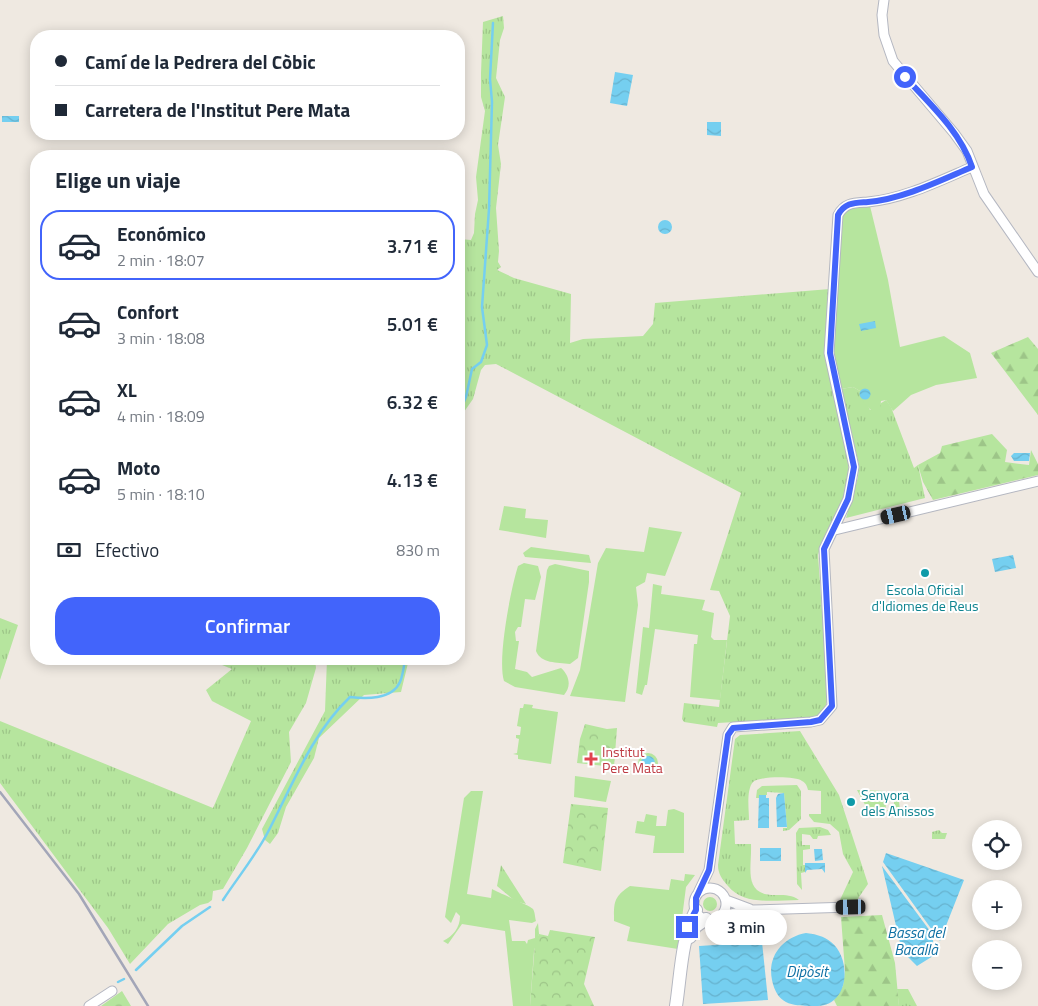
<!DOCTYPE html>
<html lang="es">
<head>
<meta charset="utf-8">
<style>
	:root { --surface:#fff; --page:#f2f2f3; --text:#1f2937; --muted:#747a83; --line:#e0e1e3; --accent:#4264fb }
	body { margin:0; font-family:"Titillium Web",sans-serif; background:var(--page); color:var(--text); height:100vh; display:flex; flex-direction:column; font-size:19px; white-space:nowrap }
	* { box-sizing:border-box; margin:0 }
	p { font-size:16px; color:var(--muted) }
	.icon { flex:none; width:28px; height:28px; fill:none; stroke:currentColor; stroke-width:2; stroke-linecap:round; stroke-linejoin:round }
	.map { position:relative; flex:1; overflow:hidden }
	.panel { position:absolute; left:30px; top:150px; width:435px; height:515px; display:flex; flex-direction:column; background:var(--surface); border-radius:20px; box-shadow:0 2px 12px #0003 }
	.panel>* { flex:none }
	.top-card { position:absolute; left:30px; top:30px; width:435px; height:110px; border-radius:20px; box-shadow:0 2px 12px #0003; display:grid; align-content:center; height:110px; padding:0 25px; background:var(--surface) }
	.tools { position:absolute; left:972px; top:820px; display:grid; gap:10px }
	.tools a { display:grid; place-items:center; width:50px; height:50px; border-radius:50%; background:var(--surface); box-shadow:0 2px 12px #0003; font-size:25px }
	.end { position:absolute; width:22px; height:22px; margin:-11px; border:6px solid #4264fb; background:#fff; box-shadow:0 0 0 2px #fff }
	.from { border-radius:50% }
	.bubble { position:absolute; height:35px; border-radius:18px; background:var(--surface); box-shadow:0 2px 12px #0003; font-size:16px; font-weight:600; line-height:35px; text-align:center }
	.car { position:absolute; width:15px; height:30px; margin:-15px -8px; border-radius:6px; box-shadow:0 0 4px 1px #0007; background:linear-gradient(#222 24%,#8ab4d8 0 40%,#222 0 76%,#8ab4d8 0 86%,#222 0) }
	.top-card b { display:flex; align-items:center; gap:18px; height:48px; font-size:19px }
	.top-card b+b { border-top:1px solid var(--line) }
	.top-card i { width:12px; height:12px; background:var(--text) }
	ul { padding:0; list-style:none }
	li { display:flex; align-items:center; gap:15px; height:70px; margin:0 10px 8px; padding:0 15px; border:2px solid transparent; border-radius:20px }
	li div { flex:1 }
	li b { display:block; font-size:19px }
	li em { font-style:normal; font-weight:600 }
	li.active { border-color:var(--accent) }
	li>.icon { width:45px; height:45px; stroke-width:1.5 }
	h2 { padding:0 25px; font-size:22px; line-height:60px }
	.pay { display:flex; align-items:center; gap:12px; height:55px; padding:0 25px; font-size:19px }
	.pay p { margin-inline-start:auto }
	.action { display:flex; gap:10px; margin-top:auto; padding:10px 25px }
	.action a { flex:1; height:58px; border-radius:20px; background:var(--accent); color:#fff; font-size:20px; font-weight:600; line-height:58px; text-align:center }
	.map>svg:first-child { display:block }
	.grass { fill:url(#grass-tufts) }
	.forest { fill:url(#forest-firs) }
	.park { fill:url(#park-crowns) }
	.garden { fill:#b6e59e }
	.water { fill:url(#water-waves) }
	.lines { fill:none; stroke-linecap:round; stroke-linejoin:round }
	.stream { stroke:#75cff0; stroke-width:2.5 }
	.street-casing { stroke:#b4b7c1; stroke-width:11 }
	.secondary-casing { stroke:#b4b7c1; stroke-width:14 }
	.street { stroke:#fff; stroke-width:9 }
	.secondary { stroke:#fff; stroke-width:12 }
	.rail { stroke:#a3a6b8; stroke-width:2.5 }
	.route { stroke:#4264fb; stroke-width:6 }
	.culture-dot { fill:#0f9aa8; stroke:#fff; stroke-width:2 }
	.health-dot { fill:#e0444e; stroke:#fff; stroke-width:2 }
	.labels { text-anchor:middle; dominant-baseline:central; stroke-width:4; stroke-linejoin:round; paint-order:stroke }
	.culture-label { font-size:14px; fill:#0d838f; stroke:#fff }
	.health-label { font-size:14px; fill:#be3a42; stroke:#fff; text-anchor:start }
	.water-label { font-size:15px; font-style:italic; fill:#0d6fa3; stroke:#fff }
</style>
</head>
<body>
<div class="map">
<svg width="1038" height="1006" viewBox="0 0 1038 1006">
	<defs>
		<pattern id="grass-tufts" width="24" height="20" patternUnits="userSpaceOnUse" patternTransform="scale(1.25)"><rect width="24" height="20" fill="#b6e59e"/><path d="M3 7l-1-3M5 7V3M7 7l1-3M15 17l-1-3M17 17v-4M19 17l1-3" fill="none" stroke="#9dc588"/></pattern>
		<pattern id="forest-firs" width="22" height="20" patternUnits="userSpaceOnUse" patternTransform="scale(1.25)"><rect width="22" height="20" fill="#b6e59e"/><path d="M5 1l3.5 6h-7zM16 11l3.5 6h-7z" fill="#9dc588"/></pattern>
		<pattern id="park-crowns" width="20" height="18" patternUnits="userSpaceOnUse" patternTransform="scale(1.25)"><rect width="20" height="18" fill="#b6e59e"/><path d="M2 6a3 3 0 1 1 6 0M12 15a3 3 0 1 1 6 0" fill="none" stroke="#9dc588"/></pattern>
		<pattern id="water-waves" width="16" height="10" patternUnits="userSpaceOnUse" patternTransform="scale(1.25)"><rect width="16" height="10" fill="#75cff0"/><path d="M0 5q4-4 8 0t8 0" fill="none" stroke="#66b2ce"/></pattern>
	</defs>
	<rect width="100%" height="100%" fill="#efe9e1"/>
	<path class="grass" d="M503,16L504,28L500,40L496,78L505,97L498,145L501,164L496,208L499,251L498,262L501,267L497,270L514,278L571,294L570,343L583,339L643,336L653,324L655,303L830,289L848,455C848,464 850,474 848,483C844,509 825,530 818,555L828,695C827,705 824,712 815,717L718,723L717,727L684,722L682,719L684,703L719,707L730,616L719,591L710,590L741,493L496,364L485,365L481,370L473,399L459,419V239L471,240L474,233L475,214L478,200L476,177L485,111L481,97V73L483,22Z
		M853,387L860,391L870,410L886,400L891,407L914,468L918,465L925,498L846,518L858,477L859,465L841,389Z
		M0,618L18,625L0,680Z
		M207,659H315L316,668L306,703L289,732L291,762L247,848L223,889L213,891L212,900L208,903L200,905L168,924L130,964L108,928L0,783V721L213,808L251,721L212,701L206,690L232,669Z
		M327,659H409L401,692L364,695L319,738L314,758L286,807L278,833L270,844L265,840L262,829L325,711Z
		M800,731L839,795L868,884L857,900H840L853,872L843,854L839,832L830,824L814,822L809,816V814H821V791L808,790C807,786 806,783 802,781C796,776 759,776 753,782C746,790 749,810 749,820L734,821L735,844H751C752,869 742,896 777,895C786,895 792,895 799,900C775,900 744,906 728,886C722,879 718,874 718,865L735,739L740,735Z
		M797,785L801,791V819L789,830L783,831V828H787L784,793L767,792V795H759V798H756L757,790L762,786Z
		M894,792H898L900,811H886L894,808Z
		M820,827L828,830L831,835L818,836L817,839H813L810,835L802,834V845H810V849L803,850V865H805V872L801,873L802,890L797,884L796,833L799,828Z
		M939,830L942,833H947L945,839H932V832Z
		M501,865L526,904L515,901L497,886Z
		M703 904a7 7 0 1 1 14 0a7 7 0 1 1-14 0Z
		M897,989H908L917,1006H899Z"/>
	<path class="forest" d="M1028,337L1038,349V415L991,353Z
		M992,434L1007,450L1005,462L1029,465L1031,450L1038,464V475L933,500L923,482L918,465L940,453L942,446Z
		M882,915L895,963L899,1006H837L834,1000L843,986L845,971L841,917Z"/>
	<path class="park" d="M585,724L607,729L617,728L614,767L577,763L580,739Z
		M571,804L608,808L601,871L563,863Z
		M550,930L595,937L584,984L594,1006H530L535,943L539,934L548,936Z
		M122,991L131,1006H101Z"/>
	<path class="garden" d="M870,206L888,280L900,347L944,336L970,353L977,378L936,385L911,395L893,411L886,400L881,401L880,409L875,412C867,409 860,399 860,391L853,387L841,389L832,351L841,219L848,207Z
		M504,506L526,509L525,518L548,520L546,538L499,530Z
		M649,527L682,532L665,576L647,573L645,582L636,587L638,605L625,702L570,696L580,670L598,563L606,548L644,552Z
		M531,547L589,555L591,563L525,557L523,553Z
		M524,563L538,566L541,577L535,600L525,599L521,627H518L515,632L516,641H519L515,669L527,672L532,677L561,668C569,675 572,686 564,695L515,687L504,681C497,659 511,588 518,566Z
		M555,564L589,571V582L578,658L570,664C557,662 541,664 536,651L547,570L549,566Z
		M653,584L662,586L661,594L705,600L702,610L714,613L711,637L714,640H727L720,700L690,697L694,644H697L698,635L655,629L647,685H645L642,695L636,693L643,627L649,628Z
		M524,704L533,705L532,708L558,712L551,764L518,759V755L513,754L517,753L519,739L516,738V735H520L521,727L517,726L520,708H523Z
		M638 763a10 10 0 1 1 20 0a10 10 0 1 1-20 0Z
		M575,776L611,781L606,802L574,797Z
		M857,790L885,791L886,811L869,812Z
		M471,791H483L467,894L491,898L492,889C499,893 531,906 533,909C535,912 535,918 536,921L532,923L509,920L512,941H525L527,944L528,940L535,938V929L538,923L539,934L534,951L530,1006H513L505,931L462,924L448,944L443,941C453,936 460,928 460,916L456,912L451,923L445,917L464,798Z
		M674,809L684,813V853H653L655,836L635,833L637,821L644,822L646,814L657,816L656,826H666L668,810Z
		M685,874L695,875L686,887L678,949L627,941L630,927L614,921C614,903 613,897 630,886L669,890L671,879L684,881Z"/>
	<path class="water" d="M615,72L633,75L627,106L610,103Z
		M2,116H19V122H2Z
		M707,122H721V136L707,135Z
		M658 227a7 7 0 1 1 14 0a7 7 0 1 1-14 0Z
		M875,321L876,328L861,331L859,324Z
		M859.5 394a5.5 5.5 0 1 1 11 0a5.5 5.5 0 1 1-11 0Z
		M1014,453H1030L1029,461H1014L1011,456Z
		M1013,555L1016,568L995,572L992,559Z
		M641 763a7 7 0 1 1 14 0a7 7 0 1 1-14 0Z
		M784,793L787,827H777L776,798L778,794Z
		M759,795H766V798H769V828H758Z
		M760,848H781V861H760Z
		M814,849H822L823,860L815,861Z
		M886,853L964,880L940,941L883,862Z
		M805,863H825V873L822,869L807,870L805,873Z
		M882,866L933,935V956L917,966L906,955L901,947Z
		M806,933C815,934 824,936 831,942C847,954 850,987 834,1000C827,1006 820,1006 812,1006C791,1006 777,1004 772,980C767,956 783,937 806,933Z
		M762,942L768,1000L703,1004L699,946Z"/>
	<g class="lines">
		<path class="stream" d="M459,413L466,397L472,369L481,362L487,345L482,307L489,209L492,102L490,79L493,23
			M223,900C238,877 257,854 269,830C293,784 312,733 350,697C365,699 392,700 400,682C403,675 404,666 405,659
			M136,970L182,926L210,907
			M118,982L124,979"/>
		<defs>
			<path id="street" d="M884,0L882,15L884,35L893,61L954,133L967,151L984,194L1038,272
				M835,530L1038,481
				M694 904a16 16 0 1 1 32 0a16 16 0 1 1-32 0Z
				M698,893L709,870L728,735L733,727L811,722L820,720L832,706L824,549L848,499L854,467L829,353L838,215C845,202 855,203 868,202C903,199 939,181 972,167
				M726,900L750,909
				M720,916L752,910L851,907
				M89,1006L112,991"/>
			<path id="secondary" d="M690,937L695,927L706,919
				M676,1006C681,973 681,940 696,910"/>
		</defs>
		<use href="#street" class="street-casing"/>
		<use href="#secondary" class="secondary-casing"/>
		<use href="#street" class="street"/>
		<use href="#secondary" class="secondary"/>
		<path class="rail" d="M0,792L79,894L148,1006"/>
	</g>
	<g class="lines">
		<path class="route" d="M687,927L696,910V898L709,870L728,735L733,728L811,722L820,720L832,706L824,549L848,499L854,467L830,353L838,215C845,202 855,203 868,202C903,199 939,181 972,167C960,131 930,104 905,77"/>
	</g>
	<g class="culture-dot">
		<circle cx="925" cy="573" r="5"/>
		<circle cx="851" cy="802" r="5"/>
	</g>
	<path class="health-dot" d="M588.5 751.5h5v5h5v5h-5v5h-5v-5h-5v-5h5z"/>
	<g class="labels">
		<g class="culture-label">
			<text x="925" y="589">Escola Oficial<tspan x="925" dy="16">d'Idiomes de Reus</tspan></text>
			<text x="861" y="794" text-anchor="start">Senyora<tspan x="861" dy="16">dels Anissos</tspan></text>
		</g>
		<g class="health-label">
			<text x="602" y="751">Institut<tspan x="602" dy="16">Pere Mata</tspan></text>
		</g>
		<g class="water-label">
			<text x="916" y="932">Bassa del<tspan x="916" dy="17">Bacallà</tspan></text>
			<text x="807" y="971">Dipòsit</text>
		</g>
	</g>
</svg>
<div class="tools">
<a><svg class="icon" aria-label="locate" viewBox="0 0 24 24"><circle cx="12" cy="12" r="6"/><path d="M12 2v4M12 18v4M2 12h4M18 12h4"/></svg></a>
<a>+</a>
<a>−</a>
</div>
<i class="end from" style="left:905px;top:77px"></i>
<i class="end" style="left:687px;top:927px"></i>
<div class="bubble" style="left:705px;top:910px;width:82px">3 min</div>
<i class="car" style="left:896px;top:515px;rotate:257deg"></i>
<i class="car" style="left:851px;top:907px;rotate:269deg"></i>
<div class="top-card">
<b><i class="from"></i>Camí de la Pedrera del Còbic</b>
<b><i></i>Carretera de l'Institut Pere Mata</b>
</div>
<section class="panel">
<h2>Elige un viaje</h2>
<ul>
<li class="active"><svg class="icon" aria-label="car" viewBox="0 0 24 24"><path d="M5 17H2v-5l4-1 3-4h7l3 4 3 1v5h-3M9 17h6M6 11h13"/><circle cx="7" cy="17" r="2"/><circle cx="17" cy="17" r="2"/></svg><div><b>Económico</b><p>2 min · 18:07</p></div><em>3.71 €</em></li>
<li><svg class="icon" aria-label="car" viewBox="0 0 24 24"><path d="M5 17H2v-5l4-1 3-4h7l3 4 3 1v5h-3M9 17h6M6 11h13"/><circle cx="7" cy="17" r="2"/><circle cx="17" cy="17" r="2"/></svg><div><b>Confort</b><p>3 min · 18:08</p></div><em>5.01 €</em></li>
<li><svg class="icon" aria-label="car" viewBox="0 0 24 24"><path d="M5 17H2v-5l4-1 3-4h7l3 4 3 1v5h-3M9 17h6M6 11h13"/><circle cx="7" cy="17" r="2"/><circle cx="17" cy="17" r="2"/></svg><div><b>XL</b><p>4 min · 18:09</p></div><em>6.32 €</em></li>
<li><svg class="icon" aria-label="car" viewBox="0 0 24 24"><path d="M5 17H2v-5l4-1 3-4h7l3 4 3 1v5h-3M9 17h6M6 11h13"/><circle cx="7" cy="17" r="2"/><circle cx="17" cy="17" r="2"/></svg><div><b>Moto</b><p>5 min · 18:10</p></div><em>4.13 €</em></li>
</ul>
<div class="pay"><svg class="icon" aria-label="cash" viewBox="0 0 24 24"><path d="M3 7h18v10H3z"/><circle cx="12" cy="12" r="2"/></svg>Efectivo<p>830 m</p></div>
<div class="action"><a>Confirmar</a></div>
</section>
</div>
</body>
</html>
